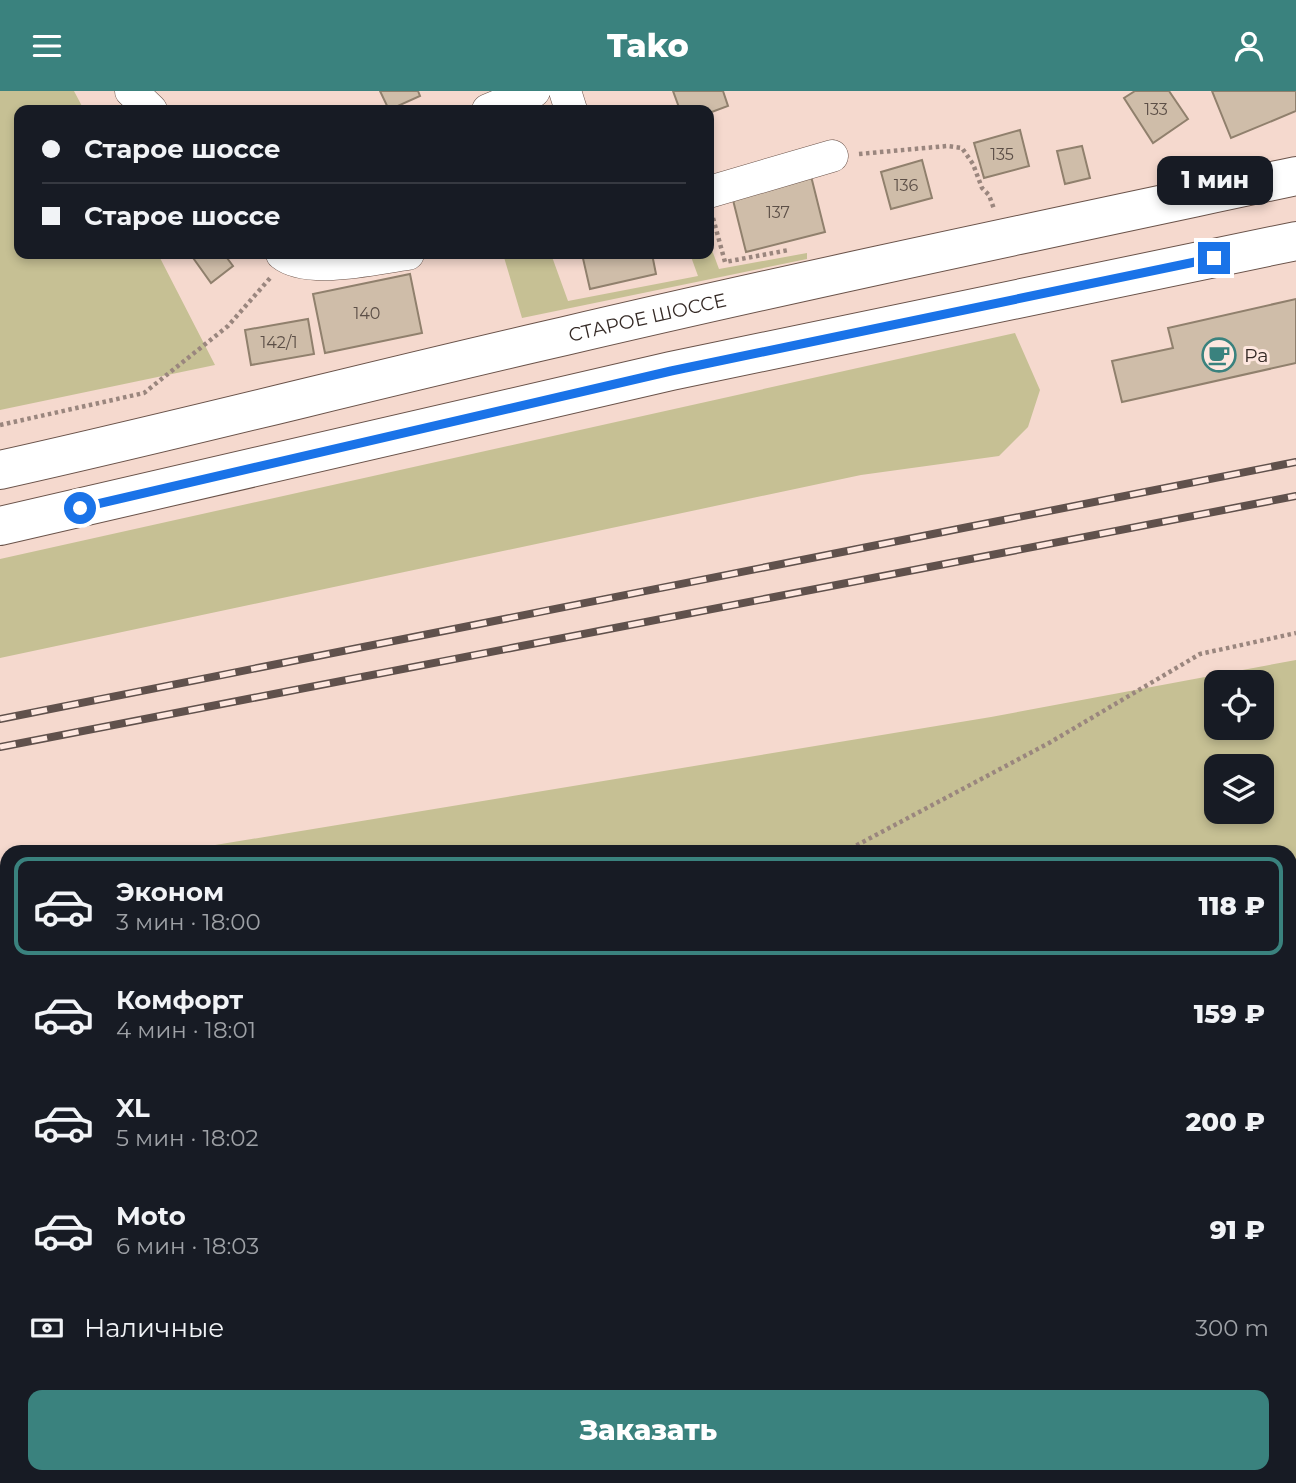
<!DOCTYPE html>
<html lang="ru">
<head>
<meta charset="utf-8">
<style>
	:root { --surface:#171b24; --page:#242831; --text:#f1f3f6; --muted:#9ea1a6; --line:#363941; --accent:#3a827e }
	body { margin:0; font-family:Montserrat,sans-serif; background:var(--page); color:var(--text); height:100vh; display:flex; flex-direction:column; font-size:26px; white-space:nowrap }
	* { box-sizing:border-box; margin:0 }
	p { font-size:23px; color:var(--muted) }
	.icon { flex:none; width:38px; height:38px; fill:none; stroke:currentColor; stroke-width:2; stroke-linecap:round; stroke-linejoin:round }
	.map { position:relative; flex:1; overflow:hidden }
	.side { position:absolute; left:0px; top:754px; width:1297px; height:639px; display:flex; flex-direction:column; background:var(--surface); border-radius:21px 21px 0 0; box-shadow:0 4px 10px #0003 }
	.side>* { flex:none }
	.guide { position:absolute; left:14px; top:14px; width:700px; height:154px; border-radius:14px; box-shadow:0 4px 10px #0003; display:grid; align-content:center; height:154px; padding:0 28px; background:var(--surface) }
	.controls { position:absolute; left:1204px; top:579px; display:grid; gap:14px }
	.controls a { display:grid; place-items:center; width:70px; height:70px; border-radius:14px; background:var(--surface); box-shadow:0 4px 10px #0003; font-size:35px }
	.end { position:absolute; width:32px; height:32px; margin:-16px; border:9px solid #1a73e8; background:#fff; box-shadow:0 0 0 4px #fff }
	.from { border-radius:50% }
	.bubble { position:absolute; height:49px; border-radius:14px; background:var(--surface); box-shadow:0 4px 10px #0003; font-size:23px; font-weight:800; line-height:49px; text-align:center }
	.guide b { display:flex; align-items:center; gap:24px; height:66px; font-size:26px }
	.guide b+b { border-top:2px solid var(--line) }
	.guide i { width:18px; height:18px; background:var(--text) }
	ul { padding:12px 0 0; list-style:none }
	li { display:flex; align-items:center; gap:21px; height:98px; margin:0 14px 10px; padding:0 14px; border:4px solid transparent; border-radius:14px }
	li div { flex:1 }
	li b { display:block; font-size:26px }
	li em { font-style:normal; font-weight:800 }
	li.active { border-color:var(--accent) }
	li>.icon { width:63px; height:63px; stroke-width:1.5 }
	.pay { display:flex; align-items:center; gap:18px; height:77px; padding:0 28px; font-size:26px }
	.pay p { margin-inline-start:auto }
	.action { display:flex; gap:14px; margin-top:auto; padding:14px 28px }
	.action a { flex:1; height:80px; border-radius:14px; background:var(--accent); color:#fff; font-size:28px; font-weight:800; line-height:80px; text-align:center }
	header { display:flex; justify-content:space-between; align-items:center; height:91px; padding:0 28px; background:var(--accent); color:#fff; font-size:32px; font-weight:800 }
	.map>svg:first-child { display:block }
	.green { fill:#c6c094; fill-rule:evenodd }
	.building { fill:#cfbda9; stroke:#90806d; stroke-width:2 }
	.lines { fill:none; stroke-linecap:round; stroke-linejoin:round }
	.lane-casing { stroke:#6a534a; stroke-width:18 }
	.street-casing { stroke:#6a534a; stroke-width:33 }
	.highway-casing { stroke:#6a534a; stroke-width:40 }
	.path { stroke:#9a867e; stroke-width:4.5; stroke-dasharray:3.5 3.5; stroke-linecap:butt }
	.lane { stroke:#fff; stroke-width:16 }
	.street { stroke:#fff; stroke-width:32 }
	.highway { stroke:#fff; stroke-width:38 }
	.rail-casing { stroke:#60514c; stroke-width:8 }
	.rail { stroke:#fee7df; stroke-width:5; stroke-dasharray:16; stroke-linecap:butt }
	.route { stroke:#1a73e8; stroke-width:9 }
	.labels { text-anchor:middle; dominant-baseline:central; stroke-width:6; stroke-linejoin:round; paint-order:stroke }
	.number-label { font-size:16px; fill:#5c4f47 }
	.street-label { font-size:19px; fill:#352a26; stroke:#fee7df }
	.poi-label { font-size:19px; fill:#352a26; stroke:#fee7df; text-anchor:start }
</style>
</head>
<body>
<header><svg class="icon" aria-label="menu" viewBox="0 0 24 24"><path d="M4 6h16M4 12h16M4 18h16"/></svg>Tako<svg class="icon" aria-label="person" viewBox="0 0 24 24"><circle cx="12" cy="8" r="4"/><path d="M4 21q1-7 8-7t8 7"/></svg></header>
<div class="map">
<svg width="1296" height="1392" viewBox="0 0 1296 1392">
	<rect width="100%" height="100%" fill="#f5d9ce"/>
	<path class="green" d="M0,0H74L84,19H19V163H158L215,274L0,319Z
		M709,151L719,178L807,162V168L522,227L503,163H551L568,210L698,185L690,163H709Z
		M1015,242L1040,299L1028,336L999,365L861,384L0,567V468Z
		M1296,569V1392H0V790L7,789V1386H1290V761H173L991,626ZM1216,592H1262V637H1216ZM1216,676H1262V721H1216Z"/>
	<path class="building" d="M380,0H418L420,5L389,19Z
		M673,0H723L728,15L709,22V19H680Z
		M1135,0H1169L1188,28L1153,52L1124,7Z
		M1212,0H1296V20L1231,47Z
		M1020,39L1029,75L984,87L974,52Z
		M1082,55L1090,87L1065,93L1057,60Z
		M922,69L932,107L891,118L881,81Z
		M810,81L825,141L746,161L731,101Z
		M224,163L233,175L211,192L191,164Z
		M582,163H652L656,183L590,198Z
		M410,183L422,242L325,262L313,203Z
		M1296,208V272L1122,311L1112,270L1173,257L1168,237Z
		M308,228L314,263L251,274L245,239Z"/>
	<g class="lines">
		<defs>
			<path id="lane" d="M190,1392V1386"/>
			<path id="street" d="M131,0L151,19
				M565,0L571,19
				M488,19L534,0
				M709,101L832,65
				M282,163C308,184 377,167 408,163"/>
			<g id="highway">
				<path id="s1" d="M0,379C189,337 376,288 565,245C808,188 1052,137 1296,85"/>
				<path d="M0,435L671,280L1296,150"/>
			</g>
		</defs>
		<use href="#lane" class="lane-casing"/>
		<use href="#street" class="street-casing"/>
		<use href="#highway" class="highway-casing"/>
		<path class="path" d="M859,63L947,55L962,57L973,73L982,97L989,104L994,118
			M713,127L725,171L789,159
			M0,334L144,302L228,235L271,186
			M844,761L1049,652L1200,563L1296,542
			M0,780L7,779
			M309,1392L310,1386"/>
		<use href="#lane" class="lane"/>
		<use href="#street" class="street"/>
		<use href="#highway" class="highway"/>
		<defs>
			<path id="rail" d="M0,628L1296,371
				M0,656L1296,405"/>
		</defs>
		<use href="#rail" class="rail-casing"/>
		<use href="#rail" class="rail"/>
	</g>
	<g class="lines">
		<path class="route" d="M80,417L671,280L1214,167"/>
	</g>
	<defs>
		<symbol id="cafe-ring" viewBox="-11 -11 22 22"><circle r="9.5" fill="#fee7df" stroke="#3a827e" stroke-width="1.5"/><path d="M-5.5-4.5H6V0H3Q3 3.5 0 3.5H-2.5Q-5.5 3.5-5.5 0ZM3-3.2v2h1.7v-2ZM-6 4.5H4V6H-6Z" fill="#3a827e"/></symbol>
	</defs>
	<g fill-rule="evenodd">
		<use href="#cafe-ring" x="1200" y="245" width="38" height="38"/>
	</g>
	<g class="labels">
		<g class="number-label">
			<text x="1156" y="18">133</text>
			<text x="1002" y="63">135</text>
			<text x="906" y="94">136</text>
			<text x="778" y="121">137</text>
			<text x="367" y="222">140</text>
			<text x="279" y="251">142/1</text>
		</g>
		<g class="street-label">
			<text stroke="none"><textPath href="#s1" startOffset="665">СТАРОЕ ШОССЕ</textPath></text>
		</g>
		<g class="poi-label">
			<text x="1244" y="264">Ра</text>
		</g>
	</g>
</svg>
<div class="controls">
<a><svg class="icon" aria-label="locate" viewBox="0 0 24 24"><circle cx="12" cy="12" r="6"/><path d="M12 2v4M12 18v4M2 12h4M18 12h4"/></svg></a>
<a><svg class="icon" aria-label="layers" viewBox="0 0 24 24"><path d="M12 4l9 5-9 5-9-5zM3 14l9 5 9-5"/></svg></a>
</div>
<i class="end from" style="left:80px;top:417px"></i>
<i class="end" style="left:1214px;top:167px"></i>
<div class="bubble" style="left:1157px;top:65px;width:116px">1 мин</div>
<div class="guide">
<b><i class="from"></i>Старое шоссе</b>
<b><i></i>Старое шоссе</b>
</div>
<section class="side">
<ul>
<li class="active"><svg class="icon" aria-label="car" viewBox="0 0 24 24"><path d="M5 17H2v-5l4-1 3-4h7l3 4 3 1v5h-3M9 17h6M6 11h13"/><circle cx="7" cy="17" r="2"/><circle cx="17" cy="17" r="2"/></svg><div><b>Эконом</b><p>3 мин · 18:00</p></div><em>118 ₽</em></li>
<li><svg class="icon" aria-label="car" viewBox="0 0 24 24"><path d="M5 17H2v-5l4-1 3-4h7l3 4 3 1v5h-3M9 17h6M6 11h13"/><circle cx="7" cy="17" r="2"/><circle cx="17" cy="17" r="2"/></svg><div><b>Комфорт</b><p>4 мин · 18:01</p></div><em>159 ₽</em></li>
<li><svg class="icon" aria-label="car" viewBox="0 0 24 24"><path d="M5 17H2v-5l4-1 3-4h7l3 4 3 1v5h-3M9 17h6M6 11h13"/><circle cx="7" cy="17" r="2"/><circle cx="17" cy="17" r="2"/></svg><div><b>XL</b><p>5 мин · 18:02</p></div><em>200 ₽</em></li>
<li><svg class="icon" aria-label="car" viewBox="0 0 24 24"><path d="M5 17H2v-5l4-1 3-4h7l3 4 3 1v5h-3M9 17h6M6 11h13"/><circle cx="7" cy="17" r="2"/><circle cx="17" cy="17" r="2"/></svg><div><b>Moto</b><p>6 мин · 18:03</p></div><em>91 ₽</em></li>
</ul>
<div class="pay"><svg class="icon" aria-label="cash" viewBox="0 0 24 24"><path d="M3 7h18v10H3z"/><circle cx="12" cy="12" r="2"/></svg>Наличные<p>300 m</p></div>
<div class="action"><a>Заказать</a></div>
</section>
</div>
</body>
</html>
